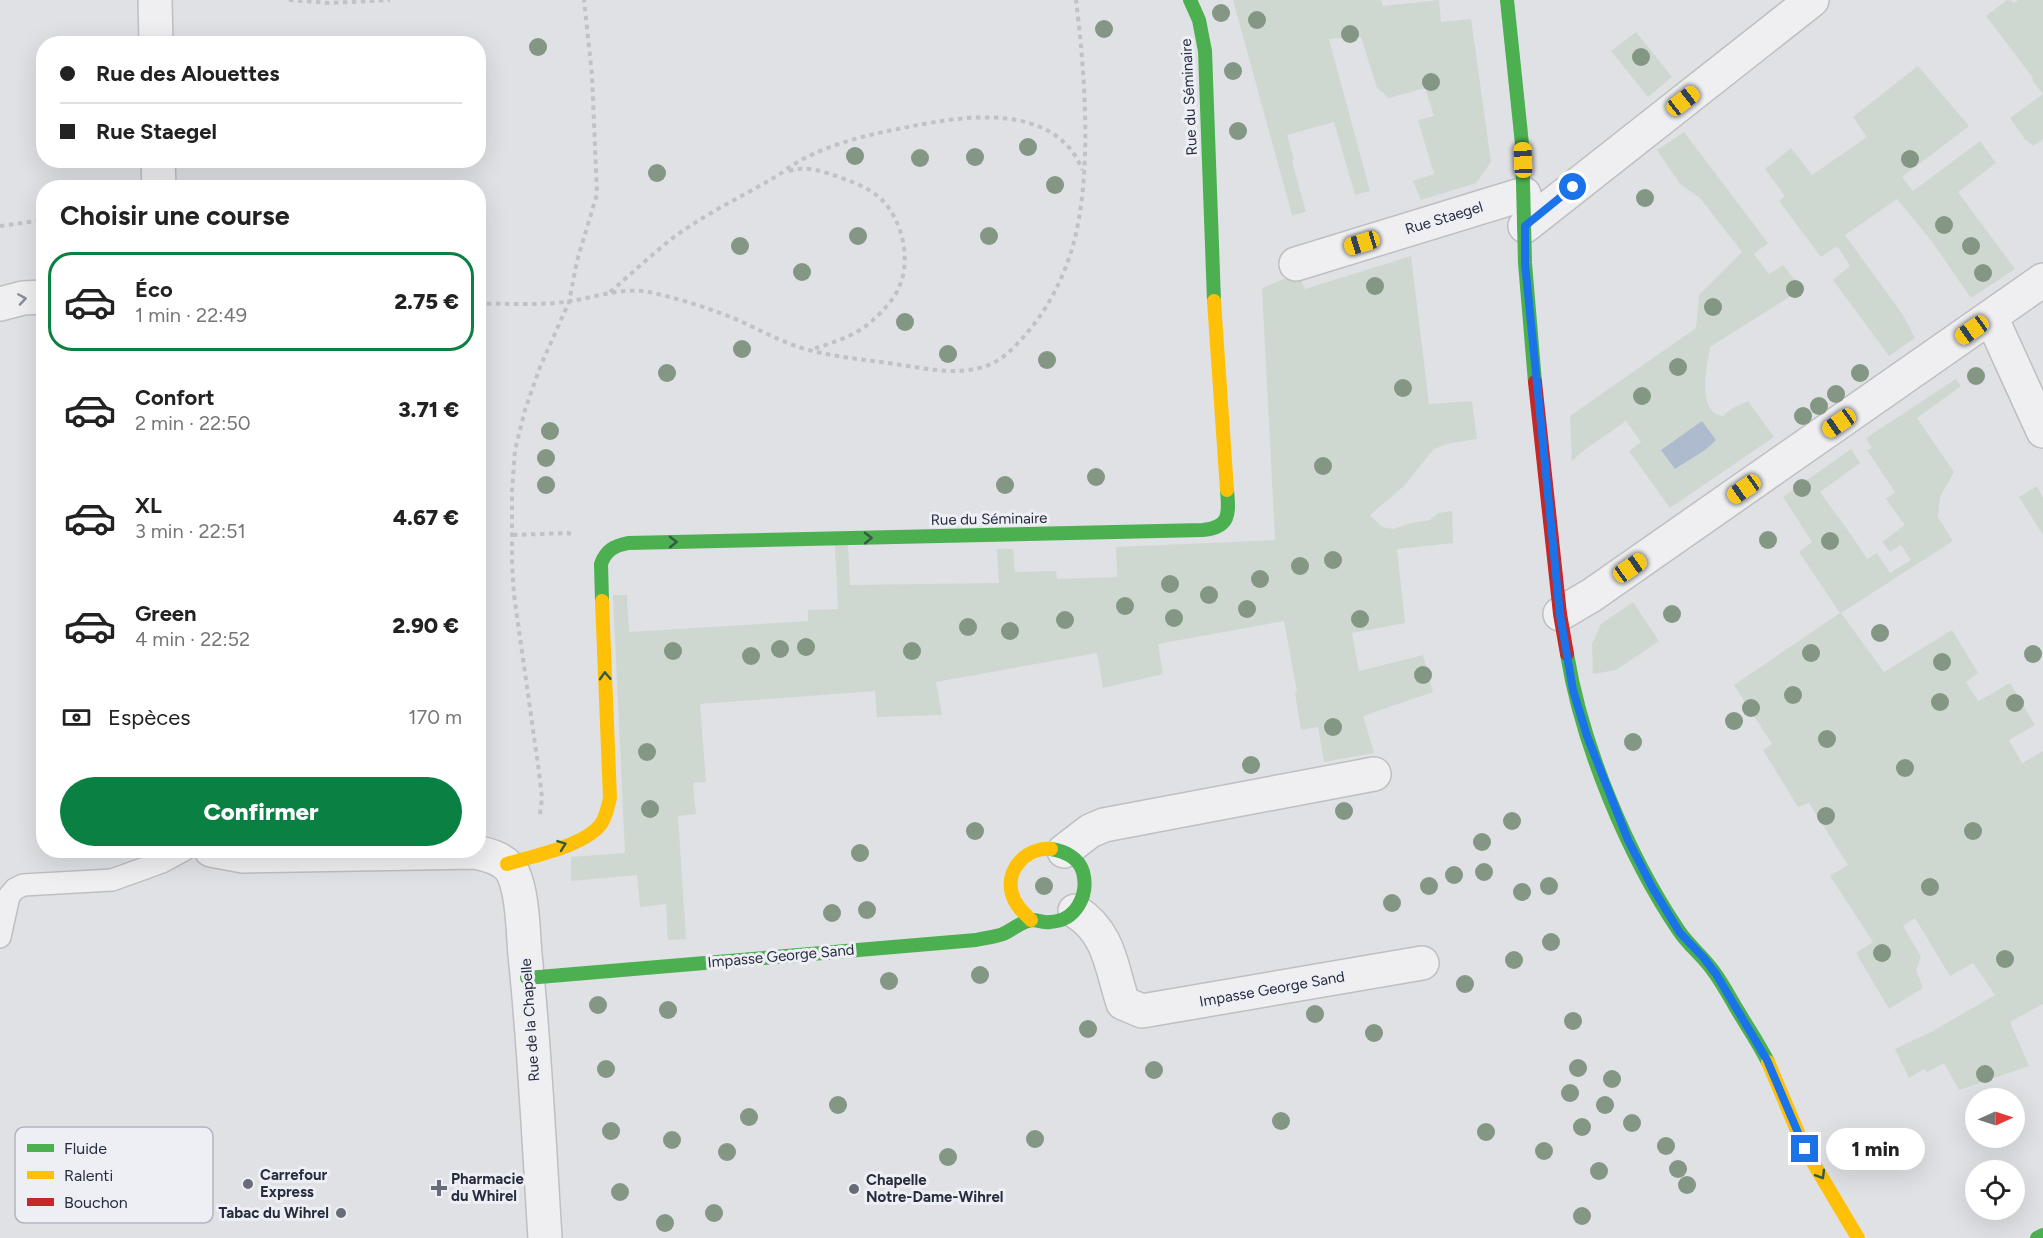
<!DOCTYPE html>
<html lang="fr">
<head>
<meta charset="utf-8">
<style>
	:root { --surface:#fff; --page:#f2f2f2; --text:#222; --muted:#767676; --line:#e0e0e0; --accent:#0b8043 }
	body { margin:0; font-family:Figtree,sans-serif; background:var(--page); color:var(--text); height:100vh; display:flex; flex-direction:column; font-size:22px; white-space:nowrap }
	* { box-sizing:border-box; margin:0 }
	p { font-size:20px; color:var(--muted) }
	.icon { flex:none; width:33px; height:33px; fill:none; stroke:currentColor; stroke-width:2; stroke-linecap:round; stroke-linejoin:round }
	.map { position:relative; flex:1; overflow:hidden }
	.sheet { position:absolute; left:36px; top:180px; width:450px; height:678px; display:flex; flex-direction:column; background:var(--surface); border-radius:24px; box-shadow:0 6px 24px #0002 }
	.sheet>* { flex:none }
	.hud { position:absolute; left:36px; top:36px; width:450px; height:132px; border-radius:24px; box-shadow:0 6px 24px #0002; display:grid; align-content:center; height:132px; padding:0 24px; background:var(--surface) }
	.needle { width:39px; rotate:87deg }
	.controls { position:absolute; left:1965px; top:1088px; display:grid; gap:12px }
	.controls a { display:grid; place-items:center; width:60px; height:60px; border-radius:50%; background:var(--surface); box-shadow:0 6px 24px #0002; font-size:30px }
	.end { position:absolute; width:27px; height:27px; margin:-14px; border:8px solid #1a73e8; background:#fff; box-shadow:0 0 0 3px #fff }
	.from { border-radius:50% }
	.bubble { position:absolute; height:42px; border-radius:21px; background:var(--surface); box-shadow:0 6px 24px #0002; font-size:20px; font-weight:800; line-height:42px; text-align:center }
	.car { position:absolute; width:18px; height:36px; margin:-18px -9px; border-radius:8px; box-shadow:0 0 4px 2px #0007; background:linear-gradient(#f5c518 24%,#345 0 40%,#f5c518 0 76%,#345 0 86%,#f5c518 0) }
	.hud b { display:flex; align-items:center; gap:21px; height:57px; font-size:22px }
	.hud b+b { border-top:2px solid var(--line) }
	.hud i { width:15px; height:15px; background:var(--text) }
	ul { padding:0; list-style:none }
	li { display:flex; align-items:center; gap:18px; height:99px; margin:0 12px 9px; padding:0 12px; border:3px solid transparent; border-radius:24px }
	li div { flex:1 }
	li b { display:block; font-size:22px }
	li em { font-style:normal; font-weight:800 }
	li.selected { border-color:var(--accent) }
	li>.icon { width:54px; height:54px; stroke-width:1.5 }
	h2 { padding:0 24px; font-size:27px; line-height:72px }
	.pay { display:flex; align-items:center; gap:15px; height:66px; padding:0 24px; font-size:22px }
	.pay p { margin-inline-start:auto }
	.action { display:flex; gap:12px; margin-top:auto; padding:12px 24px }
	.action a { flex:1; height:69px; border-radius:36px; background:var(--accent); color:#fff; font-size:24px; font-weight:800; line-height:69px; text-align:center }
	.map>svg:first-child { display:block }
	.green { fill:#cfd8d0 }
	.water { fill:#aebbcf }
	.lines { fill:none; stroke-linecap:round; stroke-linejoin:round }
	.lane-casing { stroke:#bebfc3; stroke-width:24 }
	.street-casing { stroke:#bebfc3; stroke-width:36 }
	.path { stroke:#c1c2c8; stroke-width:4; stroke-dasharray:4.5 4.5; stroke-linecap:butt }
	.lane { stroke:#efeff1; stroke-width:21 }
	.street { stroke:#efeff1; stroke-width:33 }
	.fast { stroke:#4caf50; stroke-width:14 }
	.slow { stroke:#ffc107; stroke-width:14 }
	.jam { stroke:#c62828; stroke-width:14 }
	.tree { fill:#849684 }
	.oneway { stroke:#8b8e97 }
	.oneway2 { stroke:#345a44 }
	.route { stroke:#1a73e8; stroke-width:8 }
	.poi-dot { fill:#676c78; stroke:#edeff5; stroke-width:2 }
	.labels { text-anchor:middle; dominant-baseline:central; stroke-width:6; stroke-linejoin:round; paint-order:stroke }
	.street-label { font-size:15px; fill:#272d3d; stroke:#edeff5 }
	.poi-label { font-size:15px; font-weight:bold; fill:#272d3d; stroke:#edeff5; text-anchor:start }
	.key { fill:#edeff5; stroke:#b2b5be; stroke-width:1.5 }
	.key-label { font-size:16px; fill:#272d3d }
</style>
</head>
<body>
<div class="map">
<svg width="2043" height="1238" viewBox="0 0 2043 1238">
	<rect width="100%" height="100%" fill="#dfe1e5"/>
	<path class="green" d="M1233,0H1381L1383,6L1439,0L1441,22L1471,19L1491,162L1476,183L1421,200L1413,181L1434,174L1418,120L1434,116L1425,88L1389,98L1377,88L1361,37L1329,39L1370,191L1355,195L1334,122L1287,135L1294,160L1292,161L1306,212L1292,215Z
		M2007,0H2011L2014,3L2018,0H2043V139L2033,146L2024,138L2010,118L2043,94L2032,80L2033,78L1986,16Z
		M1636,32L1672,77L1648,97L1611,51Z
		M1918,66L1969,126L1902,177L1913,191L1980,141L1996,163L1958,192L2015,269L1971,298L1930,239L1897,199L1845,235L1903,315L1915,338L1889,356L1833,280L1850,266L1837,246L1821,257L1779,201L1785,196L1765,169L1791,148L1812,175L1867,137L1853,117Z
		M1684,132L1768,243L1754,254L1769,274L1783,265L1802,289L1710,347C1707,366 1696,413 1723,416L1731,409L1748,401L1774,437L1670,508L1629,451L1641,442L1626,421L1583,451L1572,461L1570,416L1696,328L1699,295L1742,252L1700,198L1680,184L1657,150Z
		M1411,256L1429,404L1472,401L1477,439L1446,444L1433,450L1404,486L1370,515L1382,527L1393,529L1411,523L1430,520L1438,513L1452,511L1453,543L1397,549L1405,623L1352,633L1359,671L1423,655L1433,692L1363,716L1374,753L1324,762L1318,727L1301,730L1295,693L1297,692L1284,621L1158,644L1163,674L1103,688L1097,653L936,682L942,715L877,717L875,691L700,704L706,782L693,783L696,814L678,816L686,939L668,940L666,904L640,907L637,875L571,881V857L625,853L613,595H627L629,632L808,621V610L838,609L835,544H848L850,585L999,583L997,549H1013L1015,572L1056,571L1057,579L1117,577L1116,547L1275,540L1262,288L1298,273L1305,289Z
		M1956,379L1961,386L1917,418L1954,472L1940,497L1938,517L1953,541L1841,613L1884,672L1952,630L1978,673L1966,682L1978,701L2010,683L2035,725L2009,740L2022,763L2043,751V1004L2010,1022L2029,1066L1959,1090L1944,1063L1927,1072L1924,1069L1909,1078L1895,1049L1931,1032L1995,995L1973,963L1950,976L1915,918L1903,926L1921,957L1916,970L1923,988L1889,1009L1856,953L1873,942L1830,876L1848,865L1809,803L1798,807L1763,750L1772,744L1734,685L1840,613L1799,552L1812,542L1783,497L1851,449L1860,463L1820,492L1852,536L1867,559L1877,553L1890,573L1911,560L1901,545L1890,552L1882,542L1905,525L1886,499L1895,492L1867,450L1872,448L1866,438Z
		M2037,486L2043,498V535L2019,497Z
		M1633,602L1659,641L1616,670L1593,674L1592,644L1601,624Z"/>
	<path class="water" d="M1702,421L1716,440L1705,450L1675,469L1661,450Z"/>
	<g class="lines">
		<defs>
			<path id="lane" d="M0,937L9,896L15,889L23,885L112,880L162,862L184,850"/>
			<path id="street" d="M155,0L156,44
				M158,160L159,188
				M1525,226L1812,0
				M1296,264L1524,194
				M0,304L23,298L44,297
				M1991,317L2043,431
				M1560,614L1592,595L2043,280
				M211,850L243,856L475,852C489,855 506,859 513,873C523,895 523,931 525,955C535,1049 539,1144 545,1238
				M1064,851L1090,831L1104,825L1374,774
				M1075,911C1110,933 1111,967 1123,1003L1142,1011L1422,963"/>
		</defs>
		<use href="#lane" class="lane-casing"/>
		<use href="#street" class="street-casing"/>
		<path class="path" d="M289,0L330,3L390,0
			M789,171C803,166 819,170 833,175C850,181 869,187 882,200C902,220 911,258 900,285C895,299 882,312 872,321C854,337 831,343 810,350
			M0,226L44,220
			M610,292C630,275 649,257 669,241C698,218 737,199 770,180C783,173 795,162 809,156C842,140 877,133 913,126C963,116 1040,105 1074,154C1078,159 1080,165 1082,170
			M478,304C507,303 543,306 571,301C596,297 623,287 649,292C676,298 706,307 733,318C759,329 782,343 809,350C839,358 870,360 901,365C929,369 955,375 983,367C1001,362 1014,348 1026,334C1047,310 1063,279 1072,249C1093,178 1085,73 1076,0
			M513,535L569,533V539
			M540,814L542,798L539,772L514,595L512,564V491L515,450L525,410L540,367L569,302L577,261L597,194L592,75L584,0"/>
		<use href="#lane" class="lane"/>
		<use href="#street" class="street"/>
		<path class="fast" d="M1190,0L1199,20L1205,51L1214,301
			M1507,0L1522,144L1525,263L1535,382
			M602,601L601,564C606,550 614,546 628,543L1203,530C1231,527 1229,513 1227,490
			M1567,654C1582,745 1627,854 1679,931C1689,946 1704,957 1714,972C1723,984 1730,998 1738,1011C1748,1028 1759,1044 1768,1062
			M527,978L976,940C985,938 995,937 1003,934C1012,930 1022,921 1032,920C1038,920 1044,923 1050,922C1076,921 1089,895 1083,872C1079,858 1065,851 1051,849
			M2037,1238L2043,1235"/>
		<path class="slow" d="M1214,301L1227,490
			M507,864C532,856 585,846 601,824C606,817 608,807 610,798L602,601
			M1031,920C1023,912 1015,905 1012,894C1005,869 1027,847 1051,849
			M1768,1062L1805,1149L1858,1238"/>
		<path class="jam" d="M1535,382L1560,614L1567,654"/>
	</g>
	<g class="tree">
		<circle cx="1221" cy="13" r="9"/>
		<circle cx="1257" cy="20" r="9"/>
		<circle cx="1104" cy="29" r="9"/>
		<circle cx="1350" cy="34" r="9"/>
		<circle cx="538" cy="47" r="9"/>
		<circle cx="1641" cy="57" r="9"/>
		<circle cx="1233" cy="71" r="9"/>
		<circle cx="1431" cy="82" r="9"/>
		<circle cx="1238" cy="131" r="9"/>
		<circle cx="1028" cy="147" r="9"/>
		<circle cx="855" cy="156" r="9"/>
		<circle cx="975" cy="157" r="9"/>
		<circle cx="920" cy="158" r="9"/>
		<circle cx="1910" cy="159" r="9"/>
		<circle cx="657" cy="173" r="9"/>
		<circle cx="1055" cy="185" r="9"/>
		<circle cx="1645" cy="198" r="9"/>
		<circle cx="1944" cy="225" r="9"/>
		<circle cx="858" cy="236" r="9"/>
		<circle cx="989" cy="236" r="9"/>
		<circle cx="740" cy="246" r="9"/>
		<circle cx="1971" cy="246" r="9"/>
		<circle cx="802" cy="272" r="9"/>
		<circle cx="1983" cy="273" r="9"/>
		<circle cx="1375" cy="286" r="9"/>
		<circle cx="1795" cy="289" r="9"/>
		<circle cx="1713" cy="307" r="9"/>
		<circle cx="905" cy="322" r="9"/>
		<circle cx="742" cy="349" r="9"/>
		<circle cx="948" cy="354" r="9"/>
		<circle cx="1047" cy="360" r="9"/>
		<circle cx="1678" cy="367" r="9"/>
		<circle cx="667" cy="373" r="9"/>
		<circle cx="1860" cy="373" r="9"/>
		<circle cx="1976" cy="376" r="9"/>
		<circle cx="1403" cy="388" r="9"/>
		<circle cx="1836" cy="394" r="9"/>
		<circle cx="1642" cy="396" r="9"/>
		<circle cx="1819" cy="406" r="9"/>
		<circle cx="1803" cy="416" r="9"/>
		<circle cx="550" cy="431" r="9"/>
		<circle cx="546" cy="458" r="9"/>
		<circle cx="1323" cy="466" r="9"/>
		<circle cx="1096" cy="477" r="9"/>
		<circle cx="546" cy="485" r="9"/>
		<circle cx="1005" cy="485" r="9"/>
		<circle cx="1802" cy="488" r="9"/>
		<circle cx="1768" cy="540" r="9"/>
		<circle cx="1830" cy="541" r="9"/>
		<circle cx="1333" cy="560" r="9"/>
		<circle cx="1300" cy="566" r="9"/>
		<circle cx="1260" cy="579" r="9"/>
		<circle cx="1170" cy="584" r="9"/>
		<circle cx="1209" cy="595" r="9"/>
		<circle cx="1125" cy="606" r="9"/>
		<circle cx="1247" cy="609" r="9"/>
		<circle cx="1672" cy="614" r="9"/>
		<circle cx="1174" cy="618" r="9"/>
		<circle cx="1360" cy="619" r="9"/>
		<circle cx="1065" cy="620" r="9"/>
		<circle cx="968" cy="627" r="9"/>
		<circle cx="1010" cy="631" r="9"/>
		<circle cx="1880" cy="633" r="9"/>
		<circle cx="806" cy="647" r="9"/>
		<circle cx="780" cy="649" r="9"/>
		<circle cx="673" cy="651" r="9"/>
		<circle cx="912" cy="651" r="9"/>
		<circle cx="1811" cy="653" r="9"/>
		<circle cx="2033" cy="654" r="9"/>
		<circle cx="751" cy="656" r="9"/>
		<circle cx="1942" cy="662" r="9"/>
		<circle cx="1423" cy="675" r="9"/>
		<circle cx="1793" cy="695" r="9"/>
		<circle cx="1940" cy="702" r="9"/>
		<circle cx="2015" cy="703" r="9"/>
		<circle cx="1751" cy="708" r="9"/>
		<circle cx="1734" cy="721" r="9"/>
		<circle cx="1333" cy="727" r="9"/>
		<circle cx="1827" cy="739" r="9"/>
		<circle cx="1633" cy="742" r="9"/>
		<circle cx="647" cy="752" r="9"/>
		<circle cx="1251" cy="765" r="9"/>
		<circle cx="1905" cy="768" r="9"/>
		<circle cx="650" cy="809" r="9"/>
		<circle cx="1344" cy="811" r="9"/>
		<circle cx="1826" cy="816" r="9"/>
		<circle cx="1512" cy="821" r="9"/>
		<circle cx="975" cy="831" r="9"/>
		<circle cx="1973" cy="831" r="9"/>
		<circle cx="1482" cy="842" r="9"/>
		<circle cx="860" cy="853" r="9"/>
		<circle cx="1484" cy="872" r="9"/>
		<circle cx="1454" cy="875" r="9"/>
		<circle cx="1044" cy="886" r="9"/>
		<circle cx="1429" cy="886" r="9"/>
		<circle cx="1549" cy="886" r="9"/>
		<circle cx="1930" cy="887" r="9"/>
		<circle cx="1522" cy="892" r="9"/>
		<circle cx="1392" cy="903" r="9"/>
		<circle cx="867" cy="910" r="9"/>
		<circle cx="832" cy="913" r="9"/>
		<circle cx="1551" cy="942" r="9"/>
		<circle cx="1882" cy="953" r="9"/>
		<circle cx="2005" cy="959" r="9"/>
		<circle cx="1514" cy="960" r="9"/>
		<circle cx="980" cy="975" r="9"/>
		<circle cx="889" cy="981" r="9"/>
		<circle cx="1465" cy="984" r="9"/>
		<circle cx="598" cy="1005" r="9"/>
		<circle cx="668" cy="1010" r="9"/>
		<circle cx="1315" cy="1014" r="9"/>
		<circle cx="1573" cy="1021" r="9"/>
		<circle cx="1088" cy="1029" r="9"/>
		<circle cx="1374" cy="1033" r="9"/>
		<circle cx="1578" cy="1068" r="9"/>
		<circle cx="606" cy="1069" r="9"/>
		<circle cx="1154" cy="1070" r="9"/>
		<circle cx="1985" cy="1074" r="9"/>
		<circle cx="1612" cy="1079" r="9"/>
		<circle cx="1570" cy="1093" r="9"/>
		<circle cx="838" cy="1105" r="9"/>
		<circle cx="1605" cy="1105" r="9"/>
		<circle cx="749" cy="1117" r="9"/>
		<circle cx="1281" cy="1121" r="9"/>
		<circle cx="1632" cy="1123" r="9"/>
		<circle cx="1582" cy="1127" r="9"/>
		<circle cx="611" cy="1131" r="9"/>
		<circle cx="1486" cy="1132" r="9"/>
		<circle cx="1035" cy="1139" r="9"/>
		<circle cx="672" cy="1140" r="9"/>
		<circle cx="1666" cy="1146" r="9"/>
		<circle cx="1544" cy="1151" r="9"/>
		<circle cx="727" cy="1152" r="9"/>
		<circle cx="948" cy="1157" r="9"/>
		<circle cx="1678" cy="1169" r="9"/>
		<circle cx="1599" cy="1171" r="9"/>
		<circle cx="1687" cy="1185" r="9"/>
		<circle cx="620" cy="1192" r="9"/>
		<circle cx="714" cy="1213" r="9"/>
		<circle cx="1582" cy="1216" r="9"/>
		<circle cx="665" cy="1223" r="9"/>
	</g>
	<defs><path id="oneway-chevron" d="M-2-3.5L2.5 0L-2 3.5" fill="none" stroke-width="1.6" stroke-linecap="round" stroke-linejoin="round" transform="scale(1.5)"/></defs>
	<use class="oneway" href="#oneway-chevron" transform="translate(22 299) rotate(-9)"/>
	<g class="oneway2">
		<use href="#oneway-chevron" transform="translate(868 538) rotate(-1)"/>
		<use href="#oneway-chevron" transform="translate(673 542) rotate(-1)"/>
		<use href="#oneway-chevron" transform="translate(605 676) rotate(-92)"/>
		<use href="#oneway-chevron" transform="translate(562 845) rotate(-20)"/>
		<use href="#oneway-chevron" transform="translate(1821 1175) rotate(59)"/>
	</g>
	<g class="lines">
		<path class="route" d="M1573,187L1525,226V263L1560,615L1573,690L1587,736L1628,840L1652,887L1680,933L1703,957L1716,974L1767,1060L1805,1149"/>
	</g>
	<g class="poi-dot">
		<circle cx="248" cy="1184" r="6"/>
		<path d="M436 1179h6v6h6v6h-6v6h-6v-6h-6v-6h6z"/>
		<circle cx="854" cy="1189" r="6"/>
		<circle cx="341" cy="1213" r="6"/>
	</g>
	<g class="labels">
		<g class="street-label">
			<text transform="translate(1189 97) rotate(-93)">Rue du Séminaire</text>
			<text transform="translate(1444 218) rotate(-17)">Rue Staegel</text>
			<text transform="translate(989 519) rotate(-1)">Rue du Séminaire</text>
			<text transform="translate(781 956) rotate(-5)">Impasse George Sand</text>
			<text transform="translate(1272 989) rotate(-10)">Impasse George Sand</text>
			<text transform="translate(530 1020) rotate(-94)">Rue de la Chapelle</text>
		</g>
		<g class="poi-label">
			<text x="260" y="1175">Carrefour<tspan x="260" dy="17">Express</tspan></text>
			<text x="451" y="1179">Pharmacie<tspan x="451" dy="17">du Whirel</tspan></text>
			<text x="866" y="1180">Chapelle<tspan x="866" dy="17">Notre-Dame-Wihrel</tspan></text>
			<text x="329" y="1213" text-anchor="end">Tabac du Wihrel</text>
		</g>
	</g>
	<rect x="15" y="1127" width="198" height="96" rx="9" class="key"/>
	<rect x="27" y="1144" width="27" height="8" fill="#4caf50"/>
	<rect x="27" y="1171" width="27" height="8" fill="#ffc107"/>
	<rect x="27" y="1198" width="27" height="8" fill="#c62828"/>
	<g class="key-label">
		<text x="64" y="1154">Fluide</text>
		<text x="64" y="1181">Ralenti</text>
		<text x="64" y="1208">Bouchon</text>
	</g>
</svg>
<div class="controls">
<a><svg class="needle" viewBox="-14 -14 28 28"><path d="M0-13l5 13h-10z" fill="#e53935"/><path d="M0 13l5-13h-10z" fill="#767676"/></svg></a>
<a><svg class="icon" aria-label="locate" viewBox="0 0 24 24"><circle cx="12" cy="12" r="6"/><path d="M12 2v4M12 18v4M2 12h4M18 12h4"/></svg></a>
</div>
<i class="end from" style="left:1573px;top:187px"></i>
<i class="end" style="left:1805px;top:1149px"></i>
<div class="bubble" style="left:1826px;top:1128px;width:99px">1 min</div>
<i class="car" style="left:1683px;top:101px;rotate:52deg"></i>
<i class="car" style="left:1523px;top:160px;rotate:358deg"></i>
<i class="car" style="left:1362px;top:243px;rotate:253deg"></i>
<i class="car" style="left:1972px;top:330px;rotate:235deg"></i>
<i class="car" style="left:1839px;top:423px;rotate:235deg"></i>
<i class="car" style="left:1744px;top:489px;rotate:235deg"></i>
<i class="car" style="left:1630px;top:568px;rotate:55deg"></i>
<div class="hud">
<b><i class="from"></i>Rue des Alouettes</b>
<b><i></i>Rue Staegel</b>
</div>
<section class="sheet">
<h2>Choisir une course</h2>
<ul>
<li class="selected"><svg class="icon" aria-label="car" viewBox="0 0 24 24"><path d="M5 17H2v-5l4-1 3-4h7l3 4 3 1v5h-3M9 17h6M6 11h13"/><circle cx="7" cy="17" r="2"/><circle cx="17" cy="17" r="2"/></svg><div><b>Éco</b><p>1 min · 22:49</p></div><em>2.75 €</em></li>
<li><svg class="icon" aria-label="car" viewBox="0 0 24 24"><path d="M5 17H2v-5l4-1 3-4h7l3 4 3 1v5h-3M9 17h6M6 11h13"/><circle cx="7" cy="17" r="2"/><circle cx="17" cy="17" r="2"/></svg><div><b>Confort</b><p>2 min · 22:50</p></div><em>3.71 €</em></li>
<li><svg class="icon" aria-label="car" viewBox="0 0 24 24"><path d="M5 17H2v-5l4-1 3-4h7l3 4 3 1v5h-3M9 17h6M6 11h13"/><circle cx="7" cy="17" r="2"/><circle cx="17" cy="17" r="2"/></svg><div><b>XL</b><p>3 min · 22:51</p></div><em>4.67 €</em></li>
<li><svg class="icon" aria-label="car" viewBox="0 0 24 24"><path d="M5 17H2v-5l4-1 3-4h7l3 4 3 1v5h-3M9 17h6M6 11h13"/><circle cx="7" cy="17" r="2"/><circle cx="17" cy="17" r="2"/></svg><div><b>Green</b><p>4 min · 22:52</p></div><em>2.90 €</em></li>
</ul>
<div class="pay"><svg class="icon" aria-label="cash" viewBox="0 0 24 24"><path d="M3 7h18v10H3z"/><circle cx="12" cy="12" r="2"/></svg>Espèces<p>170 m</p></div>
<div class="action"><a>Confirmer</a></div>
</section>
</div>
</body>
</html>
